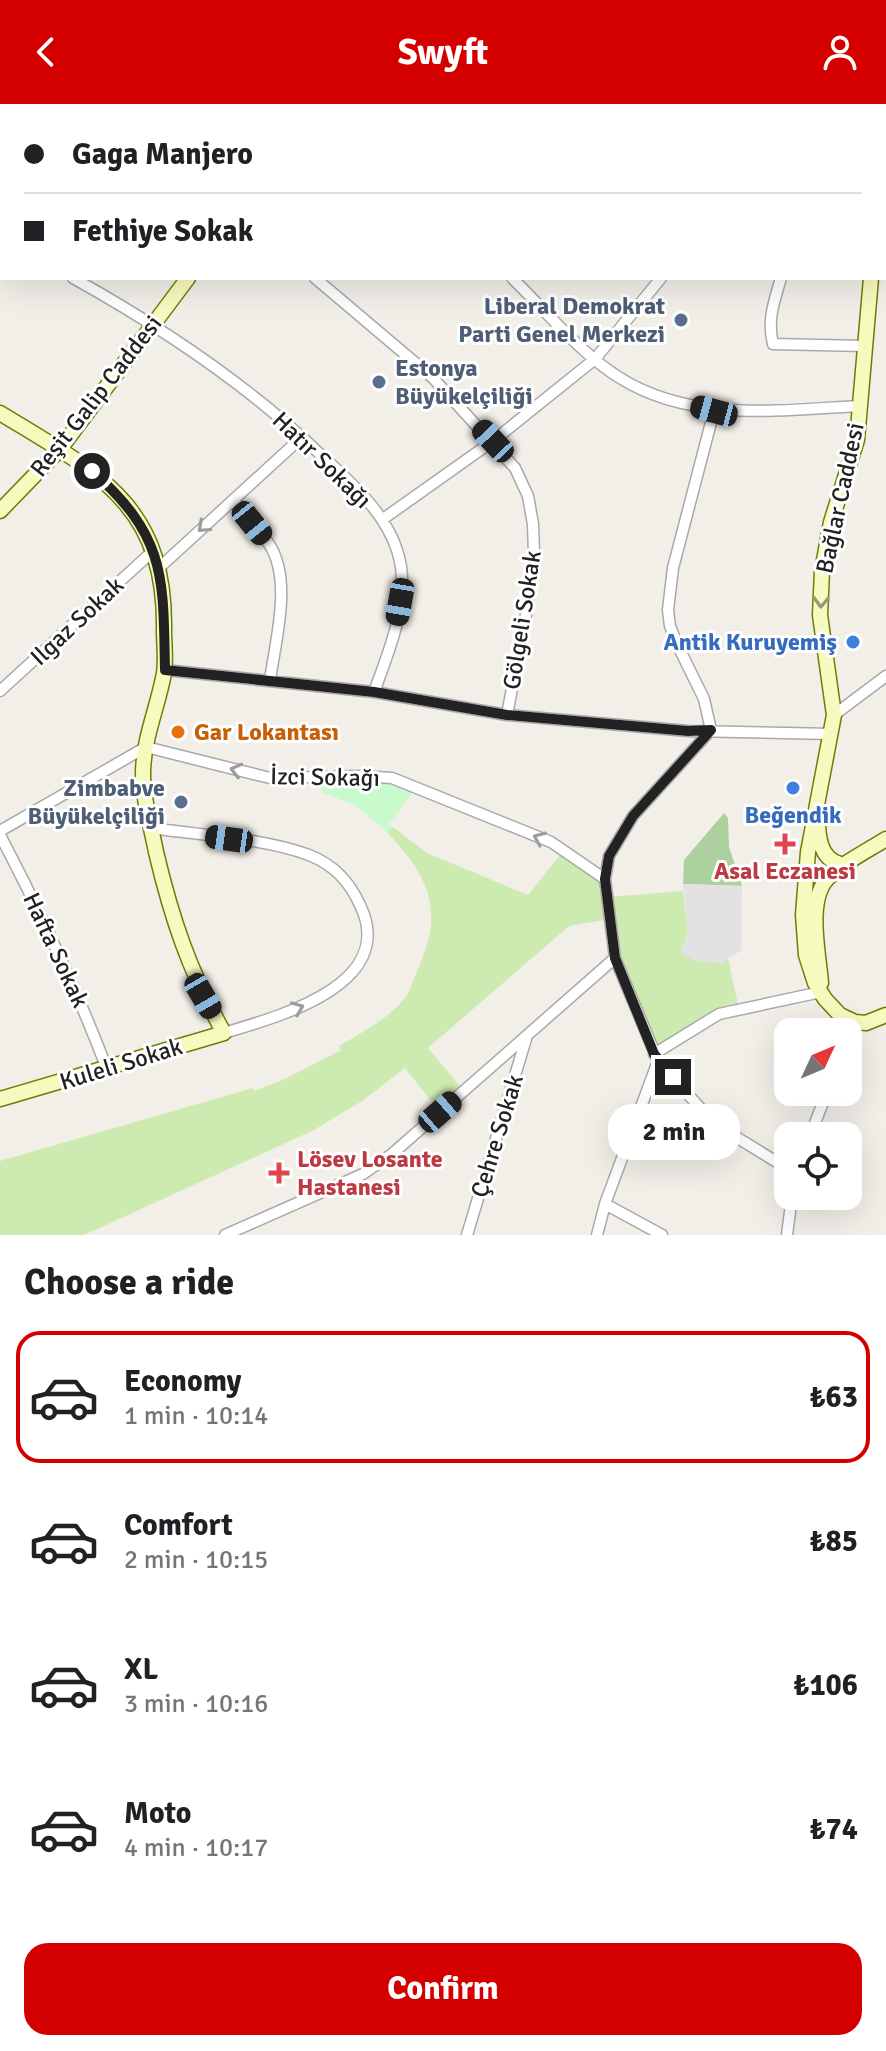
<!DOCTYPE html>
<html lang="en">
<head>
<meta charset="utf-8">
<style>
	:root { --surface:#fff; --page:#f6f6f6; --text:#202124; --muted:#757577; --line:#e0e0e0; --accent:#d40000 }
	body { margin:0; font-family:Signika,sans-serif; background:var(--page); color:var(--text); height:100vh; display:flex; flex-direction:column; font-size:30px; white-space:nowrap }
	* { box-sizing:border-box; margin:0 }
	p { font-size:26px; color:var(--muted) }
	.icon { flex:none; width:44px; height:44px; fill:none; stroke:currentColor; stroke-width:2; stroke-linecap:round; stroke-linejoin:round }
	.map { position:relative; height:1131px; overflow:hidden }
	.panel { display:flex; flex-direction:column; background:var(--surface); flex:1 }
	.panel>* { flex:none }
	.hud { position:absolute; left:0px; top:0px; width:886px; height:176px; box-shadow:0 8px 32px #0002; display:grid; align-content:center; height:176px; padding:0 24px; background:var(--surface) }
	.needle { width:52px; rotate:46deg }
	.fabs { position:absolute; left:774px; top:914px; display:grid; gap:16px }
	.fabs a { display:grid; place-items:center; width:88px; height:88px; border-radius:16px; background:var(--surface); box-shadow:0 8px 32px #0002; font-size:40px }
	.end { position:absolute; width:36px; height:36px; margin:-18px; border:10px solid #222; background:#fff; box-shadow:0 0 0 4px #fff }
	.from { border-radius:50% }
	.bubble { position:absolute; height:56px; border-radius:24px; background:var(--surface); box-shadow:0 8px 32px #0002; font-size:26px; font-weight:700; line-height:56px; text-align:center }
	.car { position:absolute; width:24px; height:48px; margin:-24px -12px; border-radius:10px; box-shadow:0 0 6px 2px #0007; background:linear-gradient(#222 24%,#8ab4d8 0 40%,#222 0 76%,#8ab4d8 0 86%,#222 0) }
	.hud b { display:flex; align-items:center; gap:28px; height:76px; font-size:30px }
	.hud b+b { border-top:2px solid var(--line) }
	.hud i { width:20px; height:20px; background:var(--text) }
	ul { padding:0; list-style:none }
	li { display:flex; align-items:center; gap:24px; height:132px; margin:0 16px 12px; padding:0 8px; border:4px solid transparent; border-radius:24px }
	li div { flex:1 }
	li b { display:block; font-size:30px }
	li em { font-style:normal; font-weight:700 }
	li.selected { border-color:var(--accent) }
	li>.icon { width:72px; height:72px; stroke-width:1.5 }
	h2 { padding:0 24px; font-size:36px; line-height:96px }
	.cta { display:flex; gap:16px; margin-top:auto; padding:16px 24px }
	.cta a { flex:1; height:92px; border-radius:24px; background:var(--accent); color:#fff; font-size:32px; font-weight:700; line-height:92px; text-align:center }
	header { display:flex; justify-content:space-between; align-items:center; height:104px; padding:0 24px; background:var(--accent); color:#fff; font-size:36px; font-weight:700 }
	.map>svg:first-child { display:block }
	.grass { fill:#cdebb0 }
	.forest { fill:#add19e }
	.park { fill:#c8facc }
	.parking { fill:#e2e2e2 }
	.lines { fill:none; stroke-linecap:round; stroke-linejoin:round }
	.street-casing { stroke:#a9a9a9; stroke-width:13 }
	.secondary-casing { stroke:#707d05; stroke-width:17 }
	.street { stroke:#fff; stroke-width:10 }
	.secondary { stroke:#f7fabf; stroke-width:14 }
	.oneway { stroke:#9c9c9c }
	.oneway2 { stroke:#979978 }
	.route { stroke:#222; stroke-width:10 }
	.service-dot { fill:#5c6f8a; stroke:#fff; stroke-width:3 }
	.shop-dot { fill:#3f7fe0; stroke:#fff; stroke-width:3 }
	.food-dot { fill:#e8710a; stroke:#fff; stroke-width:3 }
	.health-dot { fill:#e0444e; stroke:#fff; stroke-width:3 }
	.labels { text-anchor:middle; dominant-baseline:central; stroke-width:6; stroke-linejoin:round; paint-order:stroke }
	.service-label { font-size:24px; font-weight:bold; fill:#4e5e75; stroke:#fff; text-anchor:end }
	.street-label { font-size:24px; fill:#222; stroke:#fff }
	.shop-label { font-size:24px; font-weight:bold; fill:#366cbe; stroke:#fff; text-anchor:end }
	.food-label { font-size:24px; font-weight:bold; fill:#c56008; stroke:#fff; text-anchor:start }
	.health-label { font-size:24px; font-weight:bold; fill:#be3a42; stroke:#fff }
</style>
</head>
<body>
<header><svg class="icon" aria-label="back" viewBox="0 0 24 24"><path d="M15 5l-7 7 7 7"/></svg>Swyft<svg class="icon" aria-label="person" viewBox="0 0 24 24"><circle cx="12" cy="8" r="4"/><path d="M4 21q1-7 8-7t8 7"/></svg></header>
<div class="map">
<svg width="886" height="1131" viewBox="0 0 886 1131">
	<rect width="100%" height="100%" fill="#f2efe9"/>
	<path class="grass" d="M393,723L427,749L528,791L564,746L605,775L608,793L683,787L688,828L681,849L698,857L724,859L728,854L739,905L654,950L615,854L610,815L569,822L428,944L464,987L440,1008L405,964L362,997L314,1026L84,1131H0V1057L253,984L254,987L285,975L341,946L339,942C361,929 388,915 404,895C410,888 413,876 417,867C445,806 430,775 388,729Z"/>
	<path class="forest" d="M724,709L728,714L729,743L742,782L683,780L684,756Z"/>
	<path class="park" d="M362,672L416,684L389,720L393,723L388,729L355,701L321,688L324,674Z"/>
	<path class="parking" d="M683,780L742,782L741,847L728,854L725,859L697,857L680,849L688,828Z"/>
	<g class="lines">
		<defs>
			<path id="street" d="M60,0L64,2
				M294,0L297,2
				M783,0L789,2
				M130,2L132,0
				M485,2L487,0
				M623,2L624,0
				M655,2V0
				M752,2V0
				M73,174C163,224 247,280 321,351C355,382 394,416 401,463C407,504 388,550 374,588
				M315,174L432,273L515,364L528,392L533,420L534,450L527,505L507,611
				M512,174C544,205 582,251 620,274C692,319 780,306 860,302
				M781,174C774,198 767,216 773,240L864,242
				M233,396C245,411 259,425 269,440C293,476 275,537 270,577
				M383,415L493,337L595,255L661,174
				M160,463L302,333
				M165,566L374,588L507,611L688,627L832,630
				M0,587L153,447
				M834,611L886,572
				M711,626L633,712L609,752L605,775L615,854L658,957L702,1006L736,1033L788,1065
				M711,626L704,595L677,540L670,522L668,506L673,464L714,307
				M151,724C199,731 264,734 309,751C334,761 349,777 360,801C399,881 277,913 224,929
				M0,727L146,643L270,674L362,672L392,674L551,738L605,775
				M0,731C40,807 76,884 107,965
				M848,937L855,918
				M654,950L719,910L821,888
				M810,1032L827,988
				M605,1100L662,1131
				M225,1131L363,1070L392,1050L615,854
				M467,1131L526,935
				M597,1131L605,1100L658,957
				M787,1131L792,1092"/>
			<path id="secondary" d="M38,2L39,0
				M318,2L320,0
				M0,73L2,69
				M884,115L886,109
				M871,174L857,336L831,418L822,467L820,511L834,611L808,748L803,811L806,851L815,879L825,895L840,911L855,918L866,919L886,911
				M0,309C96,368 166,399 164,526C164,540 166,555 164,569C158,603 143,635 143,670C143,696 151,722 156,748C172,816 190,868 224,929L0,995
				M0,407L60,345L188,174
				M818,721C819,741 824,759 846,761
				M821,879C819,851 806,796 828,774C844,758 867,747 886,735"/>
		</defs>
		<use href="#street" class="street-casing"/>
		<use href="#secondary" class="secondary-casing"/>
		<use href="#street" class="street"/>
		<use href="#secondary" class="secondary"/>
	</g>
	<defs><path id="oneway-chevron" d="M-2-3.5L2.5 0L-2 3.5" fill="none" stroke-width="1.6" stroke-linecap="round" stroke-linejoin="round" transform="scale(2)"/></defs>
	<g class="oneway">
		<use href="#oneway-chevron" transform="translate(203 423) rotate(138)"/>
		<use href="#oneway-chevron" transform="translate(236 666) rotate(-166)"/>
		<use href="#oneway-chevron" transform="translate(539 734) rotate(-157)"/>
		<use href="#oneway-chevron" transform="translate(298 904) rotate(-22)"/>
	</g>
	<use class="oneway2" href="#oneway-chevron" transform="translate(821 498) rotate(92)"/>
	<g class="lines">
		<path class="route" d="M92,367C167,433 163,474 165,566L374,588L507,611L688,627L711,626L633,712L609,752L605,775L615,854L654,950L673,973"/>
	</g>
	<g class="service-dot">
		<circle cx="681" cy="216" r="8"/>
		<circle cx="379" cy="278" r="8"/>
		<circle cx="181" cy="698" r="8"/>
	</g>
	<g class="shop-dot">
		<circle cx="853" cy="538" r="8"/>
		<circle cx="793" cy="684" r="8"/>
	</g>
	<circle class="food-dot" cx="178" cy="628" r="8"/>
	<g class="health-dot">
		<path d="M781 728h8v8h8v8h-8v8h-8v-8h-8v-8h8z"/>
		<path d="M275 1057h8v8h8v8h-8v8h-8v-8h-8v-8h8z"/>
	</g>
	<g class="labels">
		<g class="service-label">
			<text x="665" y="202">Liberal Demokrat<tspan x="665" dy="28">Parti Genel Merkezi</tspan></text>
			<text x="395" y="264" text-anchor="start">Estonya<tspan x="395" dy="28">Büyükelçiliği</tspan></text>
			<text x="165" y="684">Zimbabve<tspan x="165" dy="28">Büyükelçiliği</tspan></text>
		</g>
		<g class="street-label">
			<text transform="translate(96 292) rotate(-52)">Reşit Galip Caddesi</text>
			<text transform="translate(322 356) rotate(44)">Hatır Sokağı</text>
			<text transform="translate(840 394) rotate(-78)">Bağlar Caddesi</text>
			<text transform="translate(522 516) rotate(-81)">Gölgeli Sokak</text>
			<text transform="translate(77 517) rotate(-43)">Ilgaz Sokak</text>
			<text transform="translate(325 673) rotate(1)">İzci Sokağı</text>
			<text transform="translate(56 846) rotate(65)">Hafta Sokak</text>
			<text transform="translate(121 960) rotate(-17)">Kuleli Sokak</text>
			<text transform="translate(497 1032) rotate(-73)">Çehre Sokak</text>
		</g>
		<g class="shop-label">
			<text x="837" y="538">Antik Kuruyemiş</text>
			<text x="793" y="711" text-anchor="middle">Beğendik</text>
		</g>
		<g class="food-label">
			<text x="194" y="628">Gar Lokantası</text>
		</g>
		<g class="health-label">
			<text x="785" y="767">Asal Eczanesi</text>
			<text x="297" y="1055" text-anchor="start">Lösev Losante<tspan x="297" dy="28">Hastanesi</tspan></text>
		</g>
	</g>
</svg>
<div class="fabs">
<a><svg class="needle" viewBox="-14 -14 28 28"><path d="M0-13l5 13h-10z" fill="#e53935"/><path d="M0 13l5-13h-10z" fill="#757577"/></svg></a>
<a><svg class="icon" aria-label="locate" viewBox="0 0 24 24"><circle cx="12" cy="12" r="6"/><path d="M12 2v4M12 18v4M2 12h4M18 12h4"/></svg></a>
</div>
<i class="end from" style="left:92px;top:367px"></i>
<i class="end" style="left:673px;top:973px"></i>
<div class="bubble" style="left:608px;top:1000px;width:132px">2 min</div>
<i class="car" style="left:714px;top:307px;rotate:285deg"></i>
<i class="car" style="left:493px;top:337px;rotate:317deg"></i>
<i class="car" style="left:252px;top:419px;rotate:141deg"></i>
<i class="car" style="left:400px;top:498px;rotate:190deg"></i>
<i class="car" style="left:229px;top:735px;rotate:278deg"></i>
<i class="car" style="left:203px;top:892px;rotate:150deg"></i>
<i class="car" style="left:440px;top:1008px;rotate:49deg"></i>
<div class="hud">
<b><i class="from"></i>Gaga Manjero</b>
<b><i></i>Fethiye Sokak</b>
</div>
</div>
<section class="panel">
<h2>Choose a ride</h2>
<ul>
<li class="selected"><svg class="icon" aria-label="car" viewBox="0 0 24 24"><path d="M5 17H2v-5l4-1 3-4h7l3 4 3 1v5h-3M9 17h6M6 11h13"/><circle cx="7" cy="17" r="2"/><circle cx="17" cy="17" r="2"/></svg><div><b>Economy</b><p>1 min · 10:14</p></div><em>₺63</em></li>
<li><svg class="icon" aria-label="car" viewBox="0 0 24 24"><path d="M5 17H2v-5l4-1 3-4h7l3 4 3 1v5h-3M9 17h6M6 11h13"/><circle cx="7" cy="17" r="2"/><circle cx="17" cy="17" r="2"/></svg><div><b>Comfort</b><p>2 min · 10:15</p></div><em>₺85</em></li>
<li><svg class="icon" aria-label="car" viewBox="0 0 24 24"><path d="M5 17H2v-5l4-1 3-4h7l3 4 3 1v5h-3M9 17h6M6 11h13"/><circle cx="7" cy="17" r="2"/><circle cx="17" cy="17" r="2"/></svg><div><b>XL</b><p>3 min · 10:16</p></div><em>₺106</em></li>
<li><svg class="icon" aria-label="car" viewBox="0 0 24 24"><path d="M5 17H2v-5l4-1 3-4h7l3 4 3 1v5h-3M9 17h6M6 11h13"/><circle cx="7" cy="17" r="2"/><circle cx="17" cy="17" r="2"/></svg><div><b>Moto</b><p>4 min · 10:17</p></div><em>₺74</em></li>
</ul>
<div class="cta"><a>Confirm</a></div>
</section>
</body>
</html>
